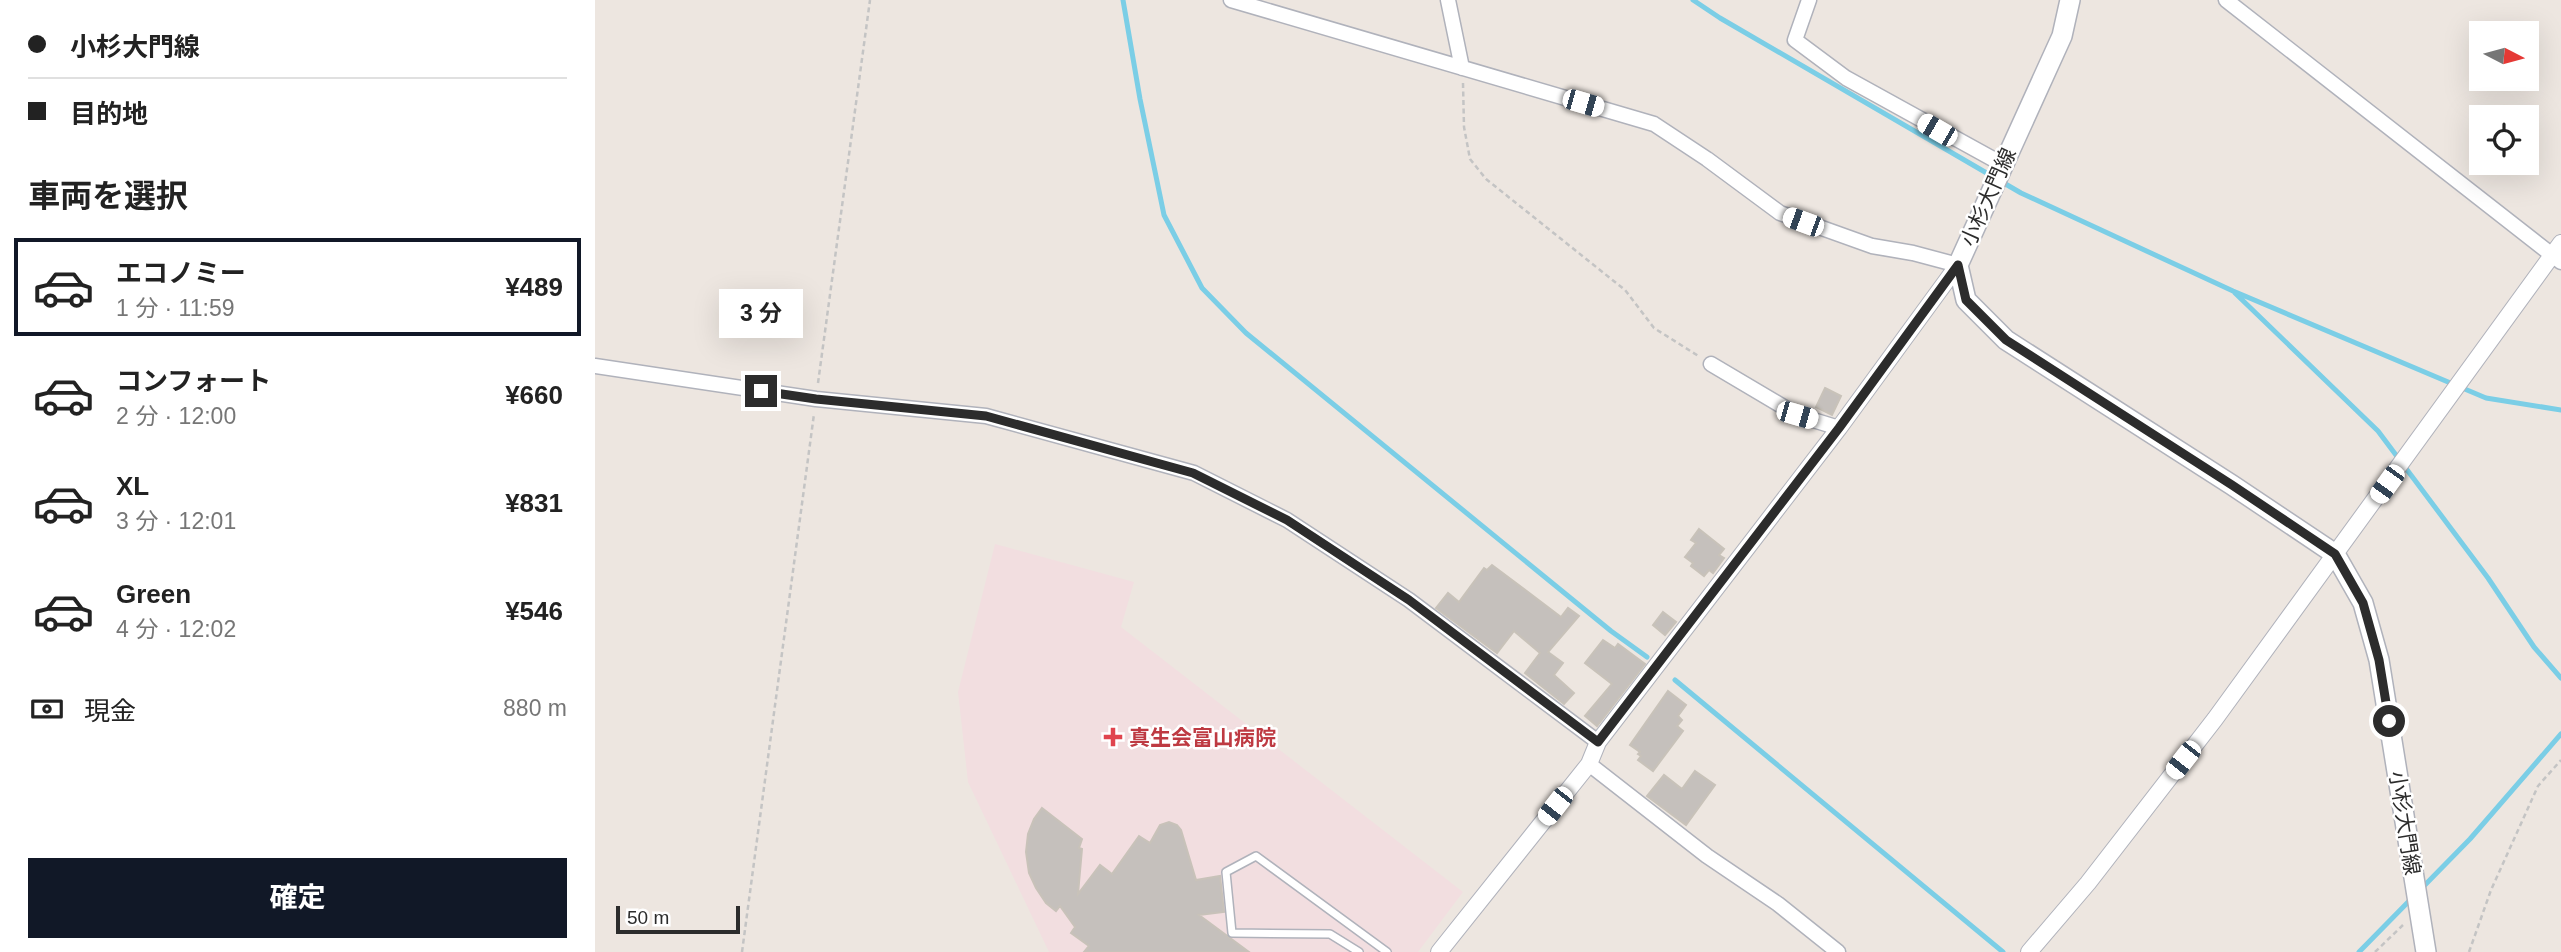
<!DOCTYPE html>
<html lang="ja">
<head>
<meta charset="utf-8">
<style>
	:root { --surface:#fff; --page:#f6f6f6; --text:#222; --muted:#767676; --line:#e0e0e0; --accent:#111827 }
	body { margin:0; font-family:Helvetica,"Noto Sans JP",sans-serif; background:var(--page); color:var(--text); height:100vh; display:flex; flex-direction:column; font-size:26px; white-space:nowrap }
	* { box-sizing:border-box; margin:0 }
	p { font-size:23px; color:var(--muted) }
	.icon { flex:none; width:38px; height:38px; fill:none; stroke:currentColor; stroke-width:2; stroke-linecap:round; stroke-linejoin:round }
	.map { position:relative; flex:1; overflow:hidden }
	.drawer { display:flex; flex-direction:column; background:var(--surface); width:595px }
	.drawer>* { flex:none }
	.banner { display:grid; align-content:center; height:154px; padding:0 28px; background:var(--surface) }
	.needle { width:46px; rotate:96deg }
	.fabs { position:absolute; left:1874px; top:21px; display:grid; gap:14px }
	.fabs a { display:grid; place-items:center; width:70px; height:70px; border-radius:0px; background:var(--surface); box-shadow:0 7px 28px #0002; font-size:35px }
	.scale { position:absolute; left:21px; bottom:18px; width:124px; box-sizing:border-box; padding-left:7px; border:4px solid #2c2c2c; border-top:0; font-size:19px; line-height:24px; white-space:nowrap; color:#2c2c2c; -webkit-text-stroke:5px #fff; paint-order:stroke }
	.end { position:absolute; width:32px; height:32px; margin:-16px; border:9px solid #2c2c2c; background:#fff; box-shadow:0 0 0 4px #fff }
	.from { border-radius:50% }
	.bubble { position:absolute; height:49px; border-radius:0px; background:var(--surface); box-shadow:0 7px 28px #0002; font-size:23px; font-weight:700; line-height:49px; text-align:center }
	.car { position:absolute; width:21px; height:42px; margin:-21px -10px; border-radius:9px; box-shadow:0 0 5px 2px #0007; background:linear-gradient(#fff 24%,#345 0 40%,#fff 0 76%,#345 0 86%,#fff 0) }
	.banner b { display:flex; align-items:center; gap:24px; height:66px; font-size:26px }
	.banner b+b { border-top:2px solid var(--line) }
	.banner i { width:18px; height:18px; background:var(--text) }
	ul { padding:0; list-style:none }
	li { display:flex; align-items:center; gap:21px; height:98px; margin:0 14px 10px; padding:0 14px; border:4px solid transparent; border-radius:0px }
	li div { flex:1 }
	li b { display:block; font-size:26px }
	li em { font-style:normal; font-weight:700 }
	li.on { border-color:var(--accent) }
	li>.icon { width:63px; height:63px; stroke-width:1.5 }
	h2 { padding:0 28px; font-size:32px; line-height:84px }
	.pay { display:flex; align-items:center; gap:18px; height:77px; padding:0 28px; font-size:26px }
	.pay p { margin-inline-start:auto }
	.button { display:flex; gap:14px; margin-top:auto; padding:14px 28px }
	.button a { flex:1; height:80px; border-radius:0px; background:var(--accent); color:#fff; font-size:28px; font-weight:700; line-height:80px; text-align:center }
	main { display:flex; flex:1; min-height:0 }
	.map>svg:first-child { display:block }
	.medical { fill:#f2dee0 }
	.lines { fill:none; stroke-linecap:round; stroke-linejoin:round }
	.stream { stroke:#7bcee6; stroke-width:5 }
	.building { fill:#c5c0bc; stroke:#c8c2b9; stroke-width:2 }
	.service-casing { stroke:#b0b2bb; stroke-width:10 }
	.minor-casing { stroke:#b0b2bb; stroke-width:17 }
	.tertiary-casing { stroke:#b0b2bb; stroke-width:18 }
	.secondary-casing { stroke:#b0b2bb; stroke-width:22 }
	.path { stroke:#c4c4c4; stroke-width:2.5; stroke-dasharray:5 3.5; stroke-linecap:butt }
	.service { stroke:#fff; stroke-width:7 }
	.minor { stroke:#fff; stroke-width:14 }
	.tertiary { stroke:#fff; stroke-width:16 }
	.secondary { stroke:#fff; stroke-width:19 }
	.route { stroke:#2c2c2c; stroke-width:9 }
	.health-dot { fill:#e0444e; stroke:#fff; stroke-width:2.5 }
	.labels { text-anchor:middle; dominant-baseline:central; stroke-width:5; stroke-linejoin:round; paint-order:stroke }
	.street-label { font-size:21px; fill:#2c2c2c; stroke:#fff }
	.health-label { font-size:21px; font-weight:bold; fill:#be3a42; stroke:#fff; text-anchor:start }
</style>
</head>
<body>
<main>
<section class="drawer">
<div class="banner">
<b><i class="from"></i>小杉大門線</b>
<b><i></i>目的地</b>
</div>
<h2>車両を選択</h2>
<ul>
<li class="on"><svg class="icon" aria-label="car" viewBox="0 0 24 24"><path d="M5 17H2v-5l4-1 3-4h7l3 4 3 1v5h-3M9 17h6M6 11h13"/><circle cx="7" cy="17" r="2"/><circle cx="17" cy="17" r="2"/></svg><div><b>エコノミー</b><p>1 分 · 11:59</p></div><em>¥489</em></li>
<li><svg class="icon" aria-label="car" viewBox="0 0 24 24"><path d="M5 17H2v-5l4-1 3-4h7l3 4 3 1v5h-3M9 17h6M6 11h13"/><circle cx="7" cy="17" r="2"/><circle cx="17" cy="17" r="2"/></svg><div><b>コンフォート</b><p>2 分 · 12:00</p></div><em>¥660</em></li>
<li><svg class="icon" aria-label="car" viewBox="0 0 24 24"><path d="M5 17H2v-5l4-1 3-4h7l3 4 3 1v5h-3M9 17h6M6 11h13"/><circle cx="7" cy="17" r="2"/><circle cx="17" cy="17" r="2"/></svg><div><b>XL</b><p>3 分 · 12:01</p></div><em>¥831</em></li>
<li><svg class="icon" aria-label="car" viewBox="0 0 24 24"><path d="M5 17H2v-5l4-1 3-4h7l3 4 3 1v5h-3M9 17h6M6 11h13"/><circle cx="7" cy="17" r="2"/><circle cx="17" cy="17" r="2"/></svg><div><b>Green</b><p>4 分 · 12:02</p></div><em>¥546</em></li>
</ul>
<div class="pay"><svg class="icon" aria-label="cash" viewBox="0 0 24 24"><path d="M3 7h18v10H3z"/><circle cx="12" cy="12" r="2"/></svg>現金<p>880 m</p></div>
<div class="button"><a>確定</a></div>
</section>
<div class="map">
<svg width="1966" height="952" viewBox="0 0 1966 952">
	<rect width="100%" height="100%" fill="#ede6e0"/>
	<path class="medical" d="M400,544L539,582L526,627L868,892L823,952H454L373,782L363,692Z"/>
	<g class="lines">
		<path class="stream" d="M528,0L545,99L569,215L607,288L651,333L1016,631L1052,657
			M1098,0L1125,18L1426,193L1638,291L1891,398L1966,410
			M1640,293L1783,431L1893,578L1939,647L1966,678
			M1080,680L1408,952
			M1825,890L1875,839L1966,734
			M1764,952L1818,897"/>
	</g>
	<path class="building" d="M1230,388L1246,396L1237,415L1221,407Z
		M1104,529L1129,549L1124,555L1129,558L1118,573L1114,570L1109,576L1096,566L1098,563L1090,557L1101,543L1096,540Z
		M897,565L966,617L973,608L984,616L953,652L968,663L959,675L979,693L969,704L930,673L945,653L919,631L902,653L841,608L853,593L864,602L889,568L892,570Z
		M1068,612L1081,622L1070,635L1058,625Z
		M1008,640L1020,648L1023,644L1050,664L1002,726L990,716L1017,684L990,663Z
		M1073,691L1091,705L1083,716L1087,720L1082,726L1088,731L1058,771L1043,760L1046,756L1043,754L1045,752L1035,745Z
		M1100,771L1120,785L1091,825L1052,796L1069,775L1087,789Z
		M447,808L487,839L484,848L487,849L483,894L505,865L517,874L544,836L555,843L565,825L574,822L582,825L586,830L601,880L625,876L629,912L604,915L654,952H489L494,946L476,933L480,927L465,906L461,911L451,903L441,888L434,873L431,852L433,834L439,819Z"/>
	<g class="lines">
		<defs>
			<path id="service" d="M764,952L735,934L637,933L631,872L661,856L792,952"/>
			<path id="minor" d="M636,0L1059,124L1112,159L1185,213L1277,246L1318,253L1363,265
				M853,0L867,68
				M1214,0L1200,40L1251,78L1407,164
				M1631,0L1966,262
				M1116,364L1202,415L1244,428
				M0,366L221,399L391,416L599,473L692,520L814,600L1003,742
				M994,764L1112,856L1183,904L1243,952"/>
			<path id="tertiary" d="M844,952L994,764L1003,742L1244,428L1363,265
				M1434,952L1493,883L1620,719L1966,243"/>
			<path id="secondary" d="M1475,0L1467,36L1363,265L1371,300L1411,340L1637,485L1740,554L1768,603L1784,660L1831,952"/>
		</defs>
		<use href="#service" class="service-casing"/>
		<use href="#minor" class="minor-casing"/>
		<use href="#tertiary" class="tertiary-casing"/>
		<use href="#secondary" class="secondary-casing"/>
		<path class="path" d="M868,83L869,127L875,159L891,179L1030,290L1059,328L1105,357
			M223,383L275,0
			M147,952L219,414
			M1780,952L1808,925
			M1874,952L1896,890L1943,786L1966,760"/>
		<use href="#service" class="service"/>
		<use href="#minor" class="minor"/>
		<use href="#tertiary" class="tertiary"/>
		<use href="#secondary" class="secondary"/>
	</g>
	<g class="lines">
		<path class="route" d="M166,391L221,399L391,416L598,473L692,520L814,600L1003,742L1244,428L1363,265L1371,300L1411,340L1637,485L1740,554L1768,603L1784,660L1794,721"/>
	</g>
	<path class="health-dot" d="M514.5 726.5h7v7h7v7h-7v7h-7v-7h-7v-7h7z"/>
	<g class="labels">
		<g class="street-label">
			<text transform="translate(1393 197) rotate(-66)">小杉大門線</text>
			<text transform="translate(1810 823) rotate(81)">小杉大門線</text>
		</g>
		<g class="health-label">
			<text x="534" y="737">真生会富山病院</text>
		</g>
	</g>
</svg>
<div class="fabs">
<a><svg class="needle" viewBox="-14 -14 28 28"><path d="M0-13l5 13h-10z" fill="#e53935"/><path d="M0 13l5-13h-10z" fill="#767676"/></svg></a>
<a><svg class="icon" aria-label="locate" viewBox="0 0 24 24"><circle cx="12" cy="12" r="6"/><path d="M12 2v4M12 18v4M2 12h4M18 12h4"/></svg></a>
</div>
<div class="scale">50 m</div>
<i class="end from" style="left:1794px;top:721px"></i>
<i class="end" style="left:166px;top:391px"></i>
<div class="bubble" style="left:124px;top:289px;width:84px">3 分</div>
<i class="car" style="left:988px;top:103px;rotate:106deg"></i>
<i class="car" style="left:1342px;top:130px;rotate:300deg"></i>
<i class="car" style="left:1208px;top:222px;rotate:290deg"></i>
<i class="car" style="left:1202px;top:415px;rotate:106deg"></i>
<i class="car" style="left:1792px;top:484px;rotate:216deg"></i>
<i class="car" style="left:1588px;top:760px;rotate:218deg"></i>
<i class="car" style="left:960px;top:806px;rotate:218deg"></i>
</div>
</main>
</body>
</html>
